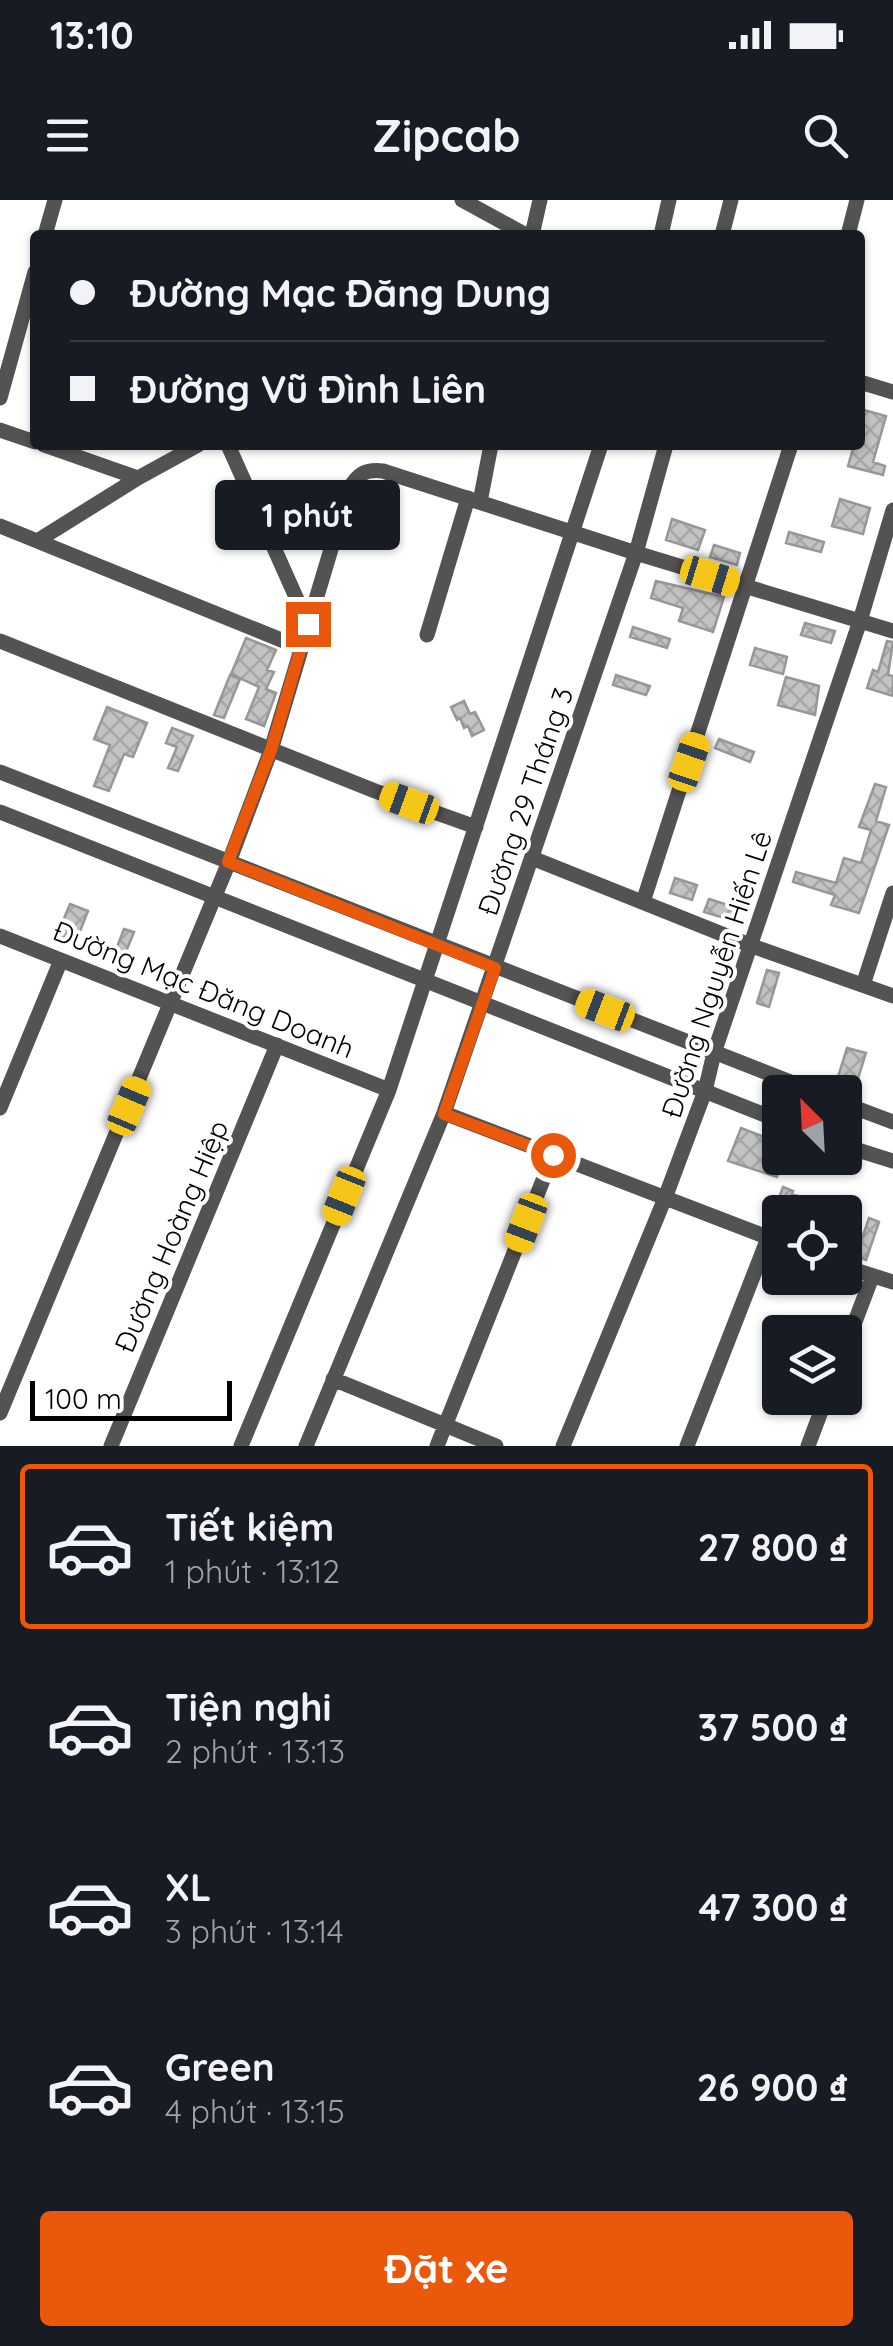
<!DOCTYPE html>
<html lang="vi">
<head>
<meta charset="utf-8">
<style>
	:root { --surface:#171b24; --page:#20242c; --text:#f1f3f6; --muted:#9ea1a6; --line:#363941; --accent:#ea580c }
	body { margin:0; font-family:Quicksand,sans-serif; background:var(--page); color:var(--text); height:100vh; display:flex; flex-direction:column; font-size:38px; white-space:nowrap }
	* { box-sizing:border-box; margin:0 }
	p { font-size:32px; color:var(--muted) }
	.icon { flex:none; width:55px; height:55px; fill:none; stroke:currentColor; stroke-width:2; stroke-linecap:round; stroke-linejoin:round }
	.map { position:relative; height:1246px; overflow:hidden }
	.details { display:flex; flex-direction:column; background:var(--surface); flex:1 }
	.details>* { flex:none }
	.guide { position:absolute; left:30px; top:30px; width:835px; height:220px; border-radius:10px; box-shadow:0 2px 8px #0004; display:grid; align-content:center; height:220px; padding:0 40px; background:var(--surface) }
	.needle { width:65px; rotate:336deg }
	.fabs { position:absolute; left:762px; top:875px; display:grid; gap:20px }
	.fabs a { display:grid; place-items:center; width:100px; height:100px; border-radius:10px; background:var(--surface); box-shadow:0 2px 8px #0004; font-size:50px }
	.scale { position:absolute; left:30px; bottom:25px; width:202px; box-sizing:border-box; padding-left:10px; border:5px solid #000; border-top:0; font-size:28px; line-height:35px; white-space:nowrap; color:#000; -webkit-text-stroke:8px #fff; paint-order:stroke }
	.end { position:absolute; width:45px; height:45px; margin:-22px; border:12px solid #ea580c; background:#fff; box-shadow:0 0 0 5px #fff }
	.from { border-radius:50% }
	.bubble { position:absolute; height:70px; border-radius:10px; background:var(--surface); box-shadow:0 2px 8px #0004; font-size:32px; font-weight:800; line-height:70px; text-align:center }
	.car { position:absolute; width:30px; height:60px; margin:-30px -15px; border-radius:12px; box-shadow:0 0 8px 2px #0007; background:linear-gradient(#f5c518 24%,#345 0 40%,#f5c518 0 76%,#345 0 86%,#f5c518 0) }
	.guide b { display:flex; align-items:center; gap:35px; height:95px; font-size:38px }
	.guide b+b { border-top:2px solid var(--line) }
	.guide i { width:25px; height:25px; background:var(--text) }
	ul { padding:18px 0 0; list-style:none }
	li { display:flex; align-items:center; gap:30px; height:165px; margin:0 20px 15px; padding:0 20px; border:5px solid transparent; border-radius:10px }
	li div { flex:1 }
	li b { display:block; font-size:38px }
	li em { font-style:normal; font-weight:800 }
	li.current { border-color:var(--accent) }
	li>.icon { width:90px; height:90px; stroke-width:1.5 }
	.cta { display:flex; gap:20px; margin-top:auto; padding:20px 40px }
	.cta a { flex:1; height:115px; border-radius:10px; background:var(--accent); color:#fff; font-size:40px; font-weight:800; line-height:115px; text-align:center }
	.status { display:flex; justify-content:space-between; align-items:center; height:70px; padding:0 50px; background:var(--surface); direction:ltr }
	.status svg { height:28px; fill:currentColor }
	header { display:flex; justify-content:space-between; align-items:center; height:130px; padding:0 40px; background:var(--surface); font-size:45px; font-weight:800 }
	.map>svg:first-child { display:block }
	.building { fill:url(#building-cross-hatch); stroke:#979797; stroke-width:2.5 }
	.lines { fill:none; stroke-linecap:round; stroke-linejoin:round }
	.minor { stroke:#535353; stroke-width:15 }
	.route { stroke:#ea580c; stroke-width:12 }
	.labels { text-anchor:middle; dominant-baseline:central; stroke-width:8; stroke-linejoin:round; paint-order:stroke }
	.street-label { font-size:28px; fill:#000; stroke:#fff }
</style>
</head>
<body>
<div class="status"><b>13:10</b><svg viewBox="0 0 49 12"><path d="M0 12V9h3v3zM5 12V6h3v6zM10 12V3h3v9zM15 12V0h3v12zM26 1h20v11H26zM47 4h2v5h-2z"/></svg></div>
<header><svg class="icon" aria-label="menu" viewBox="0 0 24 24"><path d="M4 6h16M4 12h16M4 18h16"/></svg>Zipcab<svg class="icon" aria-label="search" viewBox="0 0 24 24"><circle cx="10" cy="10" r="6"/><path d="M15 15l6 6"/></svg></header>
<div class="map">
<svg width="893" height="1246" viewBox="0 0 893 1246">
	<defs>
		<pattern id="building-cross-hatch" width="8" height="8" patternUnits="userSpaceOnUse" patternTransform="scale(2.5)"><rect width="8" height="8" fill="#c3c3c3"/><path d="M0 0l8 8M0 8l8-8" fill="none" stroke="#a6a6a6"/></pattern>
	</defs>
	<rect width="100%" height="100%" fill="#fff"/>
	<path class="building" d="M864,210L886,216L873,262L885,266L883,275L848,266L854,245H860Z
		M840,299L870,308L863,334L832,326Z
		M672,319L705,330L698,350L666,340Z
		M789,332L824,342L821,352L786,343Z
		M714,345L740,353L737,365L710,357Z
		M656,381L724,397L713,432L679,421L683,408L651,398Z
		M805,423L835,431L831,443L801,435Z
		M633,427L670,439L667,448L630,437Z
		M246,438L276,450L267,470L274,472L266,489L276,493L264,526L246,519L259,487L231,474Z
		M887,441L893,442L888,475L893,476V496L867,488L873,470L878,472Z
		M755,448L787,457L783,474L750,465Z
		M230,475L240,479L224,518L214,515Z
		M616,475L650,486L646,495L613,485Z
		M786,477L819,486L815,515L778,505Z
		M464,501L470,514L475,512L484,530L472,536L468,526L464,528L460,518L457,520L451,507Z
		M107,507L147,523L133,557L124,554L109,591L94,586L110,545L94,539Z
		M172,528L193,536L178,571L168,568L177,547L166,543Z
		M719,539L754,552L750,562L715,548Z
		M875,584L886,587L876,621L889,625L859,713L831,705L835,695L793,682L796,672L836,683L844,658L861,663L871,630L859,627Z
		M675,678L697,685L692,700L670,693Z
		M709,699L741,709L737,722L704,712Z
		M70,704L88,711L75,744L56,737Z
		M124,729L134,732L120,766L111,762Z
		M767,770L779,773L769,807L757,803Z
		M847,848L866,853L856,885L837,880Z
		M741,928L780,943V958H784L777,977L728,961Z
		M783,987L793,991L792,994L813,1002L809,1012H774Z
		M869,1018L879,1022L866,1060L856,1056Z"/>
	<g class="lines">
		<path class="minor" d="M462,0L526,35
			M45,35L55,0
			M532,35L540,0
			M661,35L669,0
			M722,35L731,0
			M848,35L857,0
			M860,182L893,192
			M0,198L35,72
			M0,230L35,242
			M228,245L308,424
			M138,278L198,245
			M480,302L491,245
			M0,326L301,448
			M37,341L138,278L44,245
			M427,435L468,298
			M0,441L375,591L476,627
			M0,572L816,892
			M0,612L780,921
			M532,658L752,746L893,796
			M643,702L791,245
			M0,736L389,890
			M863,785L893,693
			M845,904L893,922
			M0,908L61,760
			M444,913L780,1042
			M845,946L893,961
			M845,1067L893,1082
			M845,1148L872,1077
			M333,1179L496,1246
			M0,1213L229,662L271,550L349,289C358,274 365,269 383,271L636,353L893,431
			M111,1246L277,845
			M241,1246L389,890L601,245
			M306,1246L444,913L636,353L666,245
			M437,1246L553,955
			M563,1246L665,998L705,891L714,853L860,421L893,310
			M687,1246L768,1038
			M808,1246L826,1198"/>
	</g>
	<g class="lines">
		<path class="route" d="M308,424L271,550L228,662L495,768L444,914L553,955"/>
	</g>
	<g class="labels">
		<g class="street-label">
			<text transform="translate(525 601) rotate(-71)">Đường 29 Tháng 3</text>
			<text transform="translate(716 774) rotate(-72)">Đường Nguyễn Hiến Lê</text>
			<text transform="translate(204 789) rotate(22)">Đường Mạc Đăng Doanh</text>
			<text transform="translate(171 1036) rotate(-67)">Đường Hoàng Hiệp</text>
		</g>
	</g>
</svg>
<div class="fabs">
<a><svg class="needle" viewBox="-14 -14 28 28"><path d="M0-13l5 13h-10z" fill="#e53935"/><path d="M0 13l5-13h-10z" fill="#9ea1a6"/></svg></a>
<a><svg class="icon" aria-label="locate" viewBox="0 0 24 24"><circle cx="12" cy="12" r="6"/><path d="M12 2v4M12 18v4M2 12h4M18 12h4"/></svg></a>
<a><svg class="icon" aria-label="layers" viewBox="0 0 24 24"><path d="M12 4l9 5-9 5-9-5zM3 14l9 5 9-5"/></svg></a>
</div>
<div class="scale">100 m</div>
<i class="end from" style="left:553px;top:955px"></i>
<i class="end" style="left:308px;top:424px"></i>
<div class="bubble" style="left:215px;top:280px;width:185px">1 phút</div>
<i class="car" style="left:710px;top:376px;rotate:107deg"></i>
<i class="car" style="left:689px;top:562px;rotate:19deg"></i>
<i class="car" style="left:409px;top:603px;rotate:290deg"></i>
<i class="car" style="left:605px;top:810px;rotate:291deg"></i>
<i class="car" style="left:129px;top:906px;rotate:23deg"></i>
<i class="car" style="left:344px;top:996px;rotate:202deg"></i>
<i class="car" style="left:526px;top:1023px;rotate:201deg"></i>
<div class="guide">
<b><i class="from"></i>Đường Mạc Đăng Dung</b>
<b><i></i>Đường Vũ Đình Liên</b>
</div>
</div>
<section class="details">
<ul>
<li class="current"><svg class="icon" aria-label="car" viewBox="0 0 24 24"><path d="M5 17H2v-5l4-1 3-4h7l3 4 3 1v5h-3M9 17h6M6 11h13"/><circle cx="7" cy="17" r="2"/><circle cx="17" cy="17" r="2"/></svg><div><b>Tiết kiệm</b><p>1 phút · 13:12</p></div><em>27 800 ₫</em></li>
<li><svg class="icon" aria-label="car" viewBox="0 0 24 24"><path d="M5 17H2v-5l4-1 3-4h7l3 4 3 1v5h-3M9 17h6M6 11h13"/><circle cx="7" cy="17" r="2"/><circle cx="17" cy="17" r="2"/></svg><div><b>Tiện nghi</b><p>2 phút · 13:13</p></div><em>37 500 ₫</em></li>
<li><svg class="icon" aria-label="car" viewBox="0 0 24 24"><path d="M5 17H2v-5l4-1 3-4h7l3 4 3 1v5h-3M9 17h6M6 11h13"/><circle cx="7" cy="17" r="2"/><circle cx="17" cy="17" r="2"/></svg><div><b>XL</b><p>3 phút · 13:14</p></div><em>47 300 ₫</em></li>
<li><svg class="icon" aria-label="car" viewBox="0 0 24 24"><path d="M5 17H2v-5l4-1 3-4h7l3 4 3 1v5h-3M9 17h6M6 11h13"/><circle cx="7" cy="17" r="2"/><circle cx="17" cy="17" r="2"/></svg><div><b>Green</b><p>4 phút · 13:15</p></div><em>26 900 ₫</em></li>
</ul>
<div class="cta"><a>Đặt xe</a></div>
</section>
</body>
</html>
